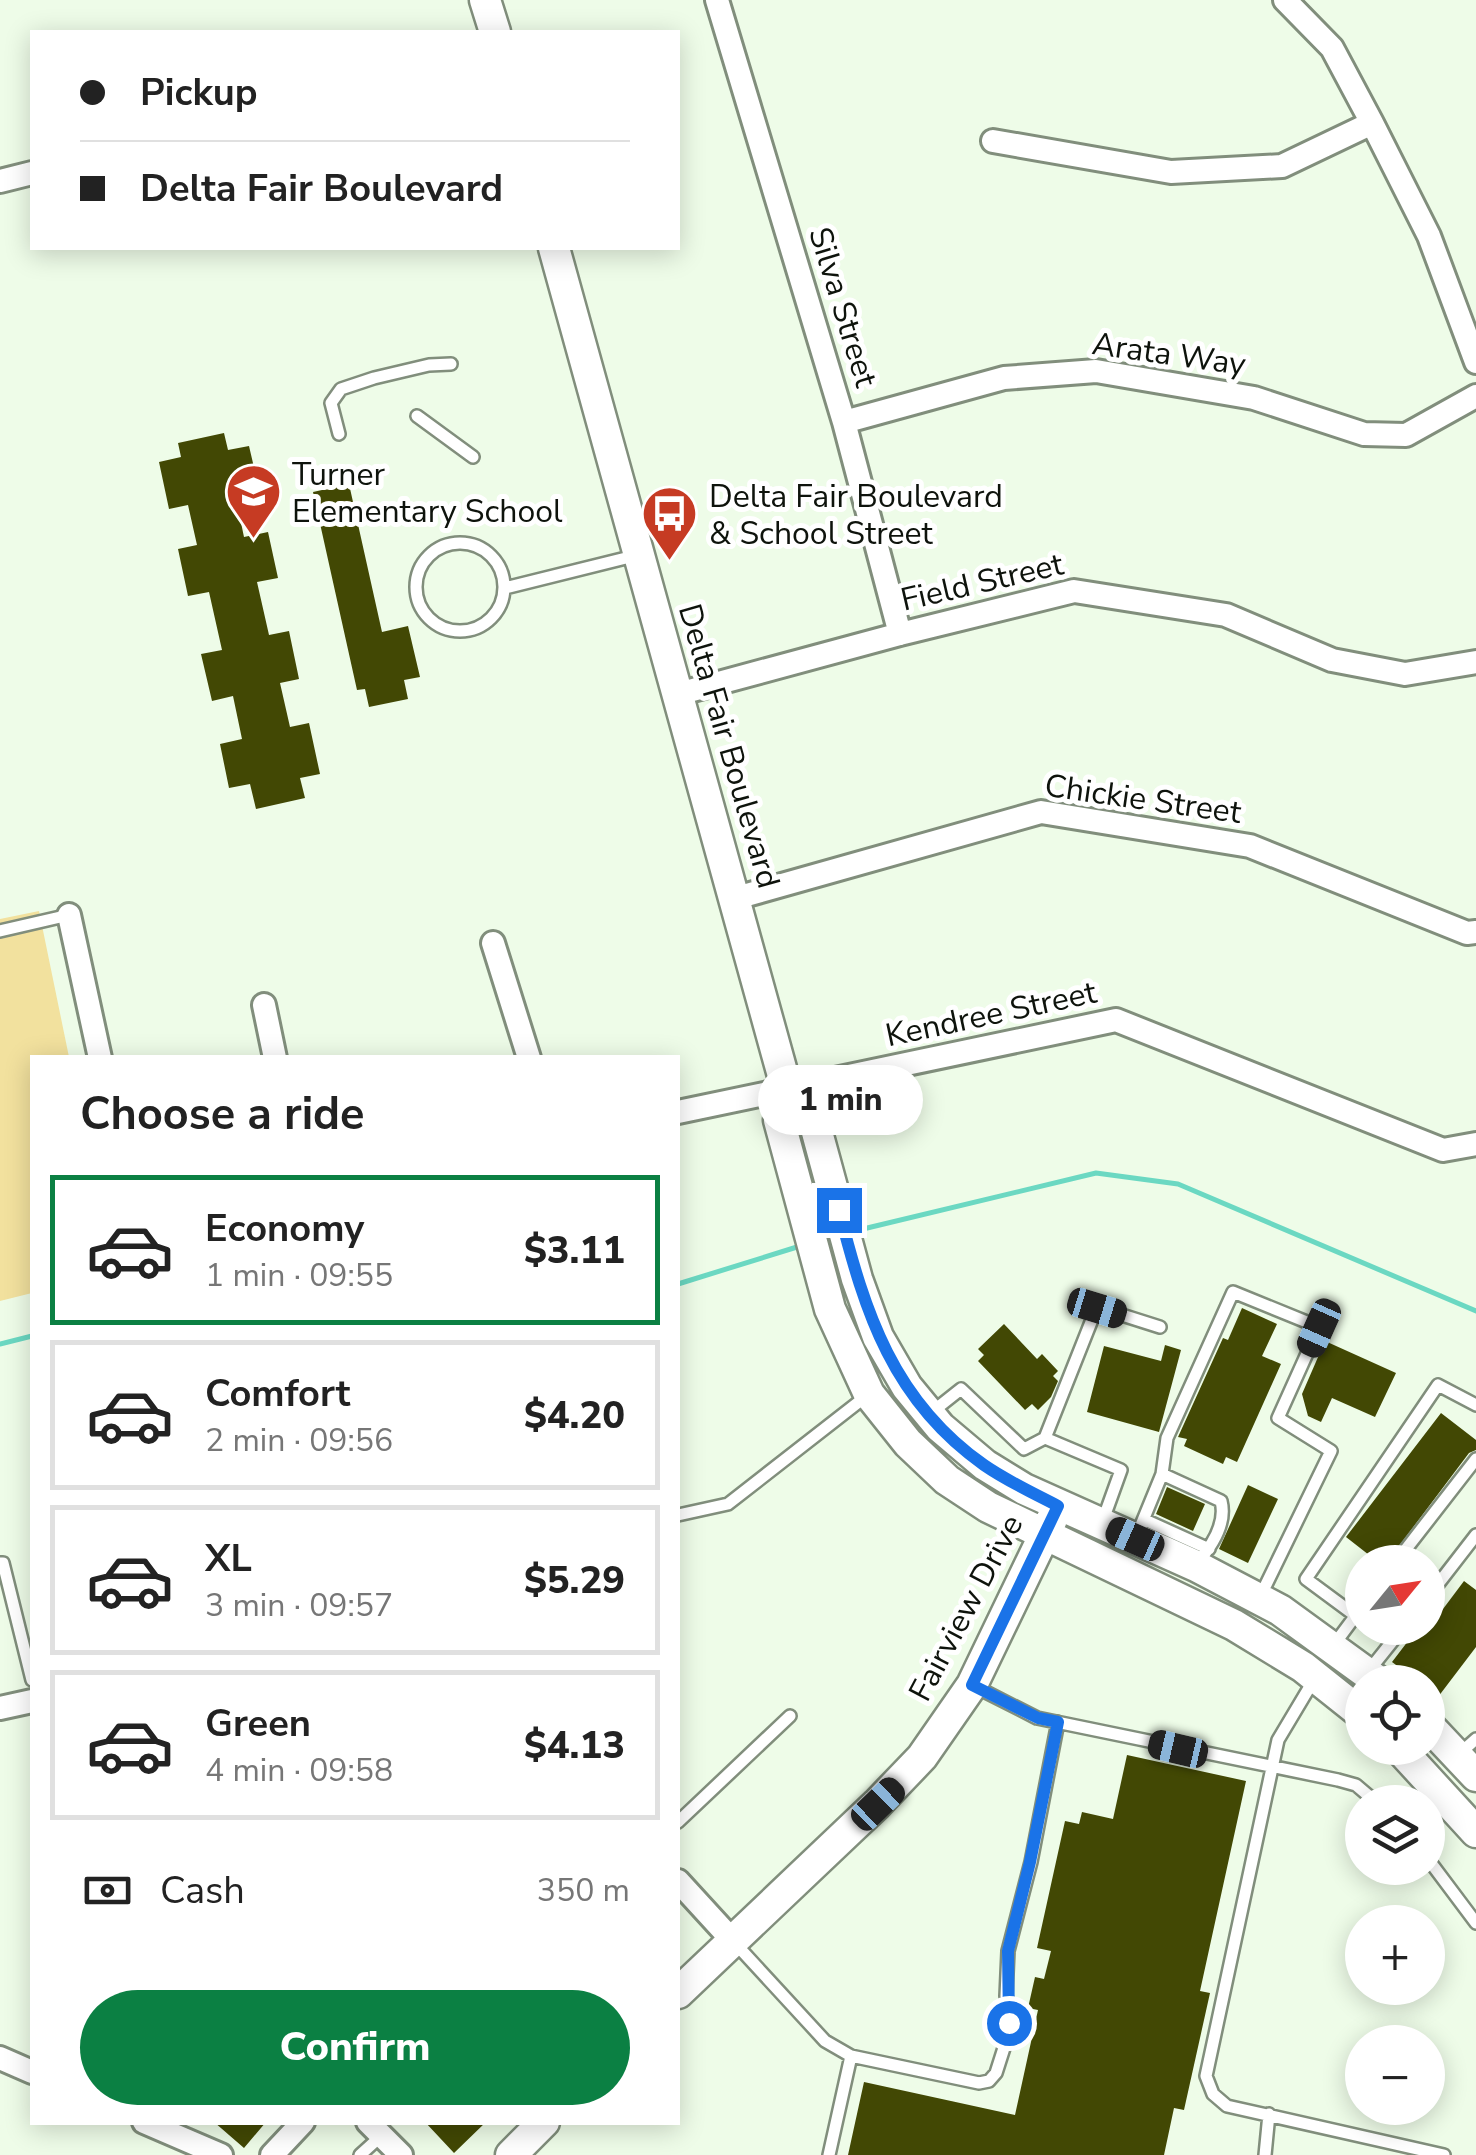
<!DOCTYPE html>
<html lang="en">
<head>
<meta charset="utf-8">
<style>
	:root { --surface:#fff; --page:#f6f6f6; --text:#222; --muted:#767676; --line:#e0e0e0; --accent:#0b8043 }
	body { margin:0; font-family:"Nunito Sans",sans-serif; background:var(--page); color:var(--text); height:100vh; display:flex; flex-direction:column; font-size:38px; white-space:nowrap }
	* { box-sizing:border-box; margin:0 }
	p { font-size:32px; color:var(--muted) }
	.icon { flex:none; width:55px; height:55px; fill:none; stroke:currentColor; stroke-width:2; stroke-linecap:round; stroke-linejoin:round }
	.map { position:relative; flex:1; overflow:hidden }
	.details { position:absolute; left:30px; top:1055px; width:650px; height:1070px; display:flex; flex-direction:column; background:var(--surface); border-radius:0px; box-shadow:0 5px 25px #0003 }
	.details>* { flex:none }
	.top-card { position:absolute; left:30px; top:30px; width:650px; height:220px; border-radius:0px; box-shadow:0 5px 25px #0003; display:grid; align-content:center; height:220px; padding:0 50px; background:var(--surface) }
	.needle { width:65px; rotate:60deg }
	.fabs { position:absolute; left:1345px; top:1545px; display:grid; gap:20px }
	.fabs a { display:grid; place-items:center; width:100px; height:100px; border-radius:50%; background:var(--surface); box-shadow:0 5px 25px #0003; font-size:50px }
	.end { position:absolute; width:45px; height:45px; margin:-22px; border:12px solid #1a73e8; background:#fff; box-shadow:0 0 0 5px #fff }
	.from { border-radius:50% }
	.bubble { position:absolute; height:70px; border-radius:35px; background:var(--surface); box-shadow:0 5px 25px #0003; font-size:32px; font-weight:800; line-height:70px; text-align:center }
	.car { position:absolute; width:30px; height:60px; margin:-30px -15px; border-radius:12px; box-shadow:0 0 8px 2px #0007; background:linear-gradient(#222 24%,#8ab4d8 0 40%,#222 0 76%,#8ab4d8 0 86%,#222 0) }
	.top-card b { display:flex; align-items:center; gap:35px; height:95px; font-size:38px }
	.top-card b+b { border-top:2px solid var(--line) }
	.top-card i { width:25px; height:25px; background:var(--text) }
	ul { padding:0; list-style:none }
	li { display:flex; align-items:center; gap:30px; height:150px; margin:0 20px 15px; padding:0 30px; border:5px solid var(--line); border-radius:0px }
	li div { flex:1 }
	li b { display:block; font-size:38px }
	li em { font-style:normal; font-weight:800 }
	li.selected { border-color:var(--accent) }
	li>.icon { width:90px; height:90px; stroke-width:1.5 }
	h2 { padding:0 50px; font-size:45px; line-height:120px }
	.pay { display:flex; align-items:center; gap:25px; height:110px; padding:0 50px; font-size:38px }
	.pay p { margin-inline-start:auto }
	.primary-button { display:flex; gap:20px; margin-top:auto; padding:20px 50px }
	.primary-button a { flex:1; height:115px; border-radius:60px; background:var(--accent); color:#fff; font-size:40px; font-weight:800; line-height:115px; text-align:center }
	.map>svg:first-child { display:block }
	.green { fill:#f2e19e }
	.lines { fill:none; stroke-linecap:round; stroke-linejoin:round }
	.stream { stroke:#6bd8c2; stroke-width:5 }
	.building { fill:#424804 }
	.lane-casing { stroke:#818e7c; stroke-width:16 }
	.street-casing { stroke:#818e7c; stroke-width:28 }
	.secondary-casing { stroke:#818e7c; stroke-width:35 }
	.lane { stroke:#fff; stroke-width:11 }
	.street { stroke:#fff; stroke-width:22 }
	.secondary { stroke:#fff; stroke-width:30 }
	.route { stroke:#1a73e8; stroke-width:12 }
	.labels { text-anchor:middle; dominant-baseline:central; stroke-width:10; stroke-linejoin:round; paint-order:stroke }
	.street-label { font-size:32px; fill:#0e130c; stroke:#fff }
	.poi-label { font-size:32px; fill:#0e130c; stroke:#fff; text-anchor:start }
</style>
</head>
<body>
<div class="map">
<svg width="1476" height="2155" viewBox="0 0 1476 2155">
	<rect width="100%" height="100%" fill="#eefce8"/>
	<path class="green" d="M39,911L69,1057L32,1058V1293L0,1301V919Z"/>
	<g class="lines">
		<path class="stream" d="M863,1229L1096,1173L1178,1184L1476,1311
			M678,1284L797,1247
			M0,1344L32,1336"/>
	</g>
	<path class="building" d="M224,433L228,450L249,446L259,489L235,494L244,537L268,532L278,578L257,582L269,635L289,631L299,679L280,683L290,727L309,723L320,774L300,778L305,798L256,809L250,784L229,788L220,744L242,739L233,696L212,701L201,654L222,650L209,592L188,596L178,549L197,545L188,505L169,509L159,462L181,457L178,443Z
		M349,484L382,632L408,626L420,677L404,680L408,699L369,707L365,689L357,690L313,492Z
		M1242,1308L1277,1324L1262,1356L1281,1364L1237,1462L1226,1457L1223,1464L1184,1446L1187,1439L1178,1437L1223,1338L1228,1340Z
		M1004,1324L1037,1359L1042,1354L1058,1371L1053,1376L1058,1381L1051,1397L1038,1410L1032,1404L1025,1410L978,1361L984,1355L978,1349Z
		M1325,1341L1396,1373L1375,1417L1332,1398L1321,1422L1308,1416L1302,1394Z
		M1165,1345L1181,1350L1159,1432L1087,1412L1104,1346L1161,1361Z
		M1441,1413L1476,1440V1450L1469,1453L1387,1562H1378L1346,1537Z
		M1248,1485L1278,1499L1248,1563L1219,1549Z
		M1167,1487L1205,1504L1193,1531L1156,1514Z
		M1464,1581L1476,1590V1647L1438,1697L1428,1689V1682H1419L1392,1662L1418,1628H1428V1617L1434,1621Z
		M1127,1755L1246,1781L1200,1991L1210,1993L1184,2110L1174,2108L1164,2155H848L864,2082L1015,2115L1038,2010L1028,2008L1035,1977L1044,1979L1051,1951L1037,1948L1065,1821L1079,1824L1082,1812L1113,1819Z
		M214,2122H266L244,2148Z
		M425,2122H486L454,2153Z"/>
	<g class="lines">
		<defs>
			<path id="lane" d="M417,416L473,457
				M339,434L331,403L341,389L374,378L429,365L451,364
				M416 587a44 44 0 1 1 88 0a44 44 0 1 1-88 0Z
				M505,588L638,555
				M0,931L69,915
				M932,1412L961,1389L1024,1449L1045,1438L1097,1307L1160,1327
				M1045,1438L1121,1470L1103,1520
				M1162,1474L1167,1438L1233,1292L1319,1327L1278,1418L1331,1451L1259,1599
				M678,1515L728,1504L869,1394
				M1145,1520L1209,1549
				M1137,1535L1162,1474L1221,1501C1227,1524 1212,1546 1197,1563
				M1396,1562L1476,1459
				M0,1563H3L32,1680
				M1428,1597L1476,1535
				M1356,1616L1306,1579L1438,1385L1476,1405
				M1333,1646L1362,1607
				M1367,1673L1403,1628
				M1315,1678L1278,1740L1206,2076L1213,2094L1227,2106L1444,2155
				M972,1685L1037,1718L1338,1780L1356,1785L1376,1802
				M1458,1755L1476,1739
				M678,1822L790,1716
				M1428,1859L1476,1923
				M733,1941L825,2041L851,2056
				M360,2155L381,2136
				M829,2155L851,2056L979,2083L989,2081L996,2073L1004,2048L1011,2010L1006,1996L1008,1951L1031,1862L1058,1722
				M1265,2155L1269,2114"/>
			<path id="street" d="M717,0L844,422L900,634
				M1285,0L1332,48L1372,123L1429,236L1476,362
				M993,141L1171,172L1282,166L1372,123
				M0,181L32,173
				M844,422L1004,378L1096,371L1254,398L1364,434L1406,435L1476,396
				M678,694L900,634L1074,591L1226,615L1332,660L1405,674L1476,662
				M736,898L1041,812L1250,846L1467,933L1476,932
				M69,915L100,1058
				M493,943L529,1058
				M264,1005L275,1058
				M678,1112L1116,1020L1443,1150L1476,1144
				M0,1708L32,1701
				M678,1881L732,1940
				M0,2058L32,2072
				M144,2122L221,2155
				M368,2122L401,2155
				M272,2155L303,2122"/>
			<path id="secondary" d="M485,0L495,32
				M554,248L787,1090L779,1120L830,1309L869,1394L908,1443L947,1480L988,1507L1234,1625L1303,1667L1362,1714
				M787,1090L811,1110L857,1279L878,1337L907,1387L940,1427L985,1465L1024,1489L1196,1566L1280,1610L1379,1682
				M1428,1725L1476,1776
				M1399,1748L1476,1832
				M678,1993L877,1804L922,1757L972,1685L1052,1519
				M511,2155L544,2122"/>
		</defs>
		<use href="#lane" class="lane-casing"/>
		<use href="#street" class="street-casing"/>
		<use href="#secondary" class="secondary-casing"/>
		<use href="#lane" class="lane"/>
		<use href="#street" class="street"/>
		<use href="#secondary" class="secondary"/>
	</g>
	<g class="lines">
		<path class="route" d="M839,1210C865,1313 893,1401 984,1465C1007,1481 1033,1493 1058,1506L972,1685L1038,1718L1058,1722L1030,1862L1008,1951L1009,2023"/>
	</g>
	<defs>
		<symbol id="school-pin" viewBox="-11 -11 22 30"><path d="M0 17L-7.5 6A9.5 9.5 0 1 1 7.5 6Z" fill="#c63b23" stroke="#fff"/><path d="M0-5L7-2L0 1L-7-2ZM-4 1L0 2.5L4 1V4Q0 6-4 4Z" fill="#fff"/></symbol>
		<symbol id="bus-pin" viewBox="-11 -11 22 30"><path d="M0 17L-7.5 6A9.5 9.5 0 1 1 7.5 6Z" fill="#c63b23" stroke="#fff"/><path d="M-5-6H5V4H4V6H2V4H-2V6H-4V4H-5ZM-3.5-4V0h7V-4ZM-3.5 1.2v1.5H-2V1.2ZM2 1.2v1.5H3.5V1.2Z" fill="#fff"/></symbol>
	</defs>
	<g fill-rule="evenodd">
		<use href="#school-pin" x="222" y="460" width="63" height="86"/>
		<use href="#bus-pin" x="638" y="482" width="63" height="86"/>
	</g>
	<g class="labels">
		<g class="street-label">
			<text transform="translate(843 307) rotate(73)">Silva Street</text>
			<text transform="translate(1169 354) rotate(8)">Arata Way</text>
			<text transform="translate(982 582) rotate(-13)">Field Street</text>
			<text transform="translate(729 746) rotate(74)">Delta Fair Boulevard</text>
			<text transform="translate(1143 799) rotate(8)">Chickie Street</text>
			<text transform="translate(991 1014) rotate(-12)">Kendree Street</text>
			<text transform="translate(966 1608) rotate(-62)">Fairview Drive</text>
		</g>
		<g class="poi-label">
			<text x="292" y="474">Turner<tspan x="292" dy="37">Elementary School</tspan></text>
			<text x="709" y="496">Delta Fair Boulevard<tspan x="709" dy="37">&amp; School Street</tspan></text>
		</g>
	</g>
</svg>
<div class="fabs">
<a><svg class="needle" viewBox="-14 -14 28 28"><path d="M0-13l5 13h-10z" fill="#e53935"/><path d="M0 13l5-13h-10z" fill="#767676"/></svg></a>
<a><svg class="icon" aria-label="locate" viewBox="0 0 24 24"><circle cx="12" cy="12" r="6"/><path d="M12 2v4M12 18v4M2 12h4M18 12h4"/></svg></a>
<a><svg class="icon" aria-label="layers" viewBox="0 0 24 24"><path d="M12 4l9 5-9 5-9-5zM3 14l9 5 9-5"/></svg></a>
<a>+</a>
<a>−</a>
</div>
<i class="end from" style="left:1009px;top:2023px"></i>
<i class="end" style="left:839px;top:1210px"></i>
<div class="bubble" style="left:758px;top:1065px;width:165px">1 min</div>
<i class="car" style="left:1097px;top:1308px;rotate:107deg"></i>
<i class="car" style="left:1319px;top:1328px;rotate:204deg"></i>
<i class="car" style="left:1135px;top:1539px;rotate:294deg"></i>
<i class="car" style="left:1178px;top:1749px;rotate:283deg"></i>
<i class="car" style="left:878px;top:1804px;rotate:46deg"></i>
<div class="top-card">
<b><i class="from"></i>Pickup</b>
<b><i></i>Delta Fair Boulevard</b>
</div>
<section class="details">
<h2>Choose a ride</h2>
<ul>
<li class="selected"><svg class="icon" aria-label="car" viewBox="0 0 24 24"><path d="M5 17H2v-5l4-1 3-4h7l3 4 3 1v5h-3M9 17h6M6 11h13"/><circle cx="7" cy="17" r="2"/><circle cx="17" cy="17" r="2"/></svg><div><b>Economy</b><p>1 min · 09:55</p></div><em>$3.11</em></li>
<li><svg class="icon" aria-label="car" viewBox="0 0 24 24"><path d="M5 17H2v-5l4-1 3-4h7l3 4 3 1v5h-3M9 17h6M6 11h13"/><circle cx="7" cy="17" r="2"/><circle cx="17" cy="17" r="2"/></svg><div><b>Comfort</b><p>2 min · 09:56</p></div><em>$4.20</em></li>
<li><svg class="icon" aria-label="car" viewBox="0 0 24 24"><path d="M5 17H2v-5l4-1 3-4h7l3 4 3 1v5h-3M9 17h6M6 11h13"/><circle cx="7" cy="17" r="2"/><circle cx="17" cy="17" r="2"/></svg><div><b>XL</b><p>3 min · 09:57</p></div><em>$5.29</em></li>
<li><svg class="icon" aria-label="car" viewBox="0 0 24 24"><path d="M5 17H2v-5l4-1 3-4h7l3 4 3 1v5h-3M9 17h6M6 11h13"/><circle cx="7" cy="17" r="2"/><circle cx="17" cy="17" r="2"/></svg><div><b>Green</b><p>4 min · 09:58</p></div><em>$4.13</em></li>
</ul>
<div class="pay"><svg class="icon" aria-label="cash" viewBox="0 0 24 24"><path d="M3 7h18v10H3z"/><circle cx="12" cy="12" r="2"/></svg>Cash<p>350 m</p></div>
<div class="primary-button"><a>Confirm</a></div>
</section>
</div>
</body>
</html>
